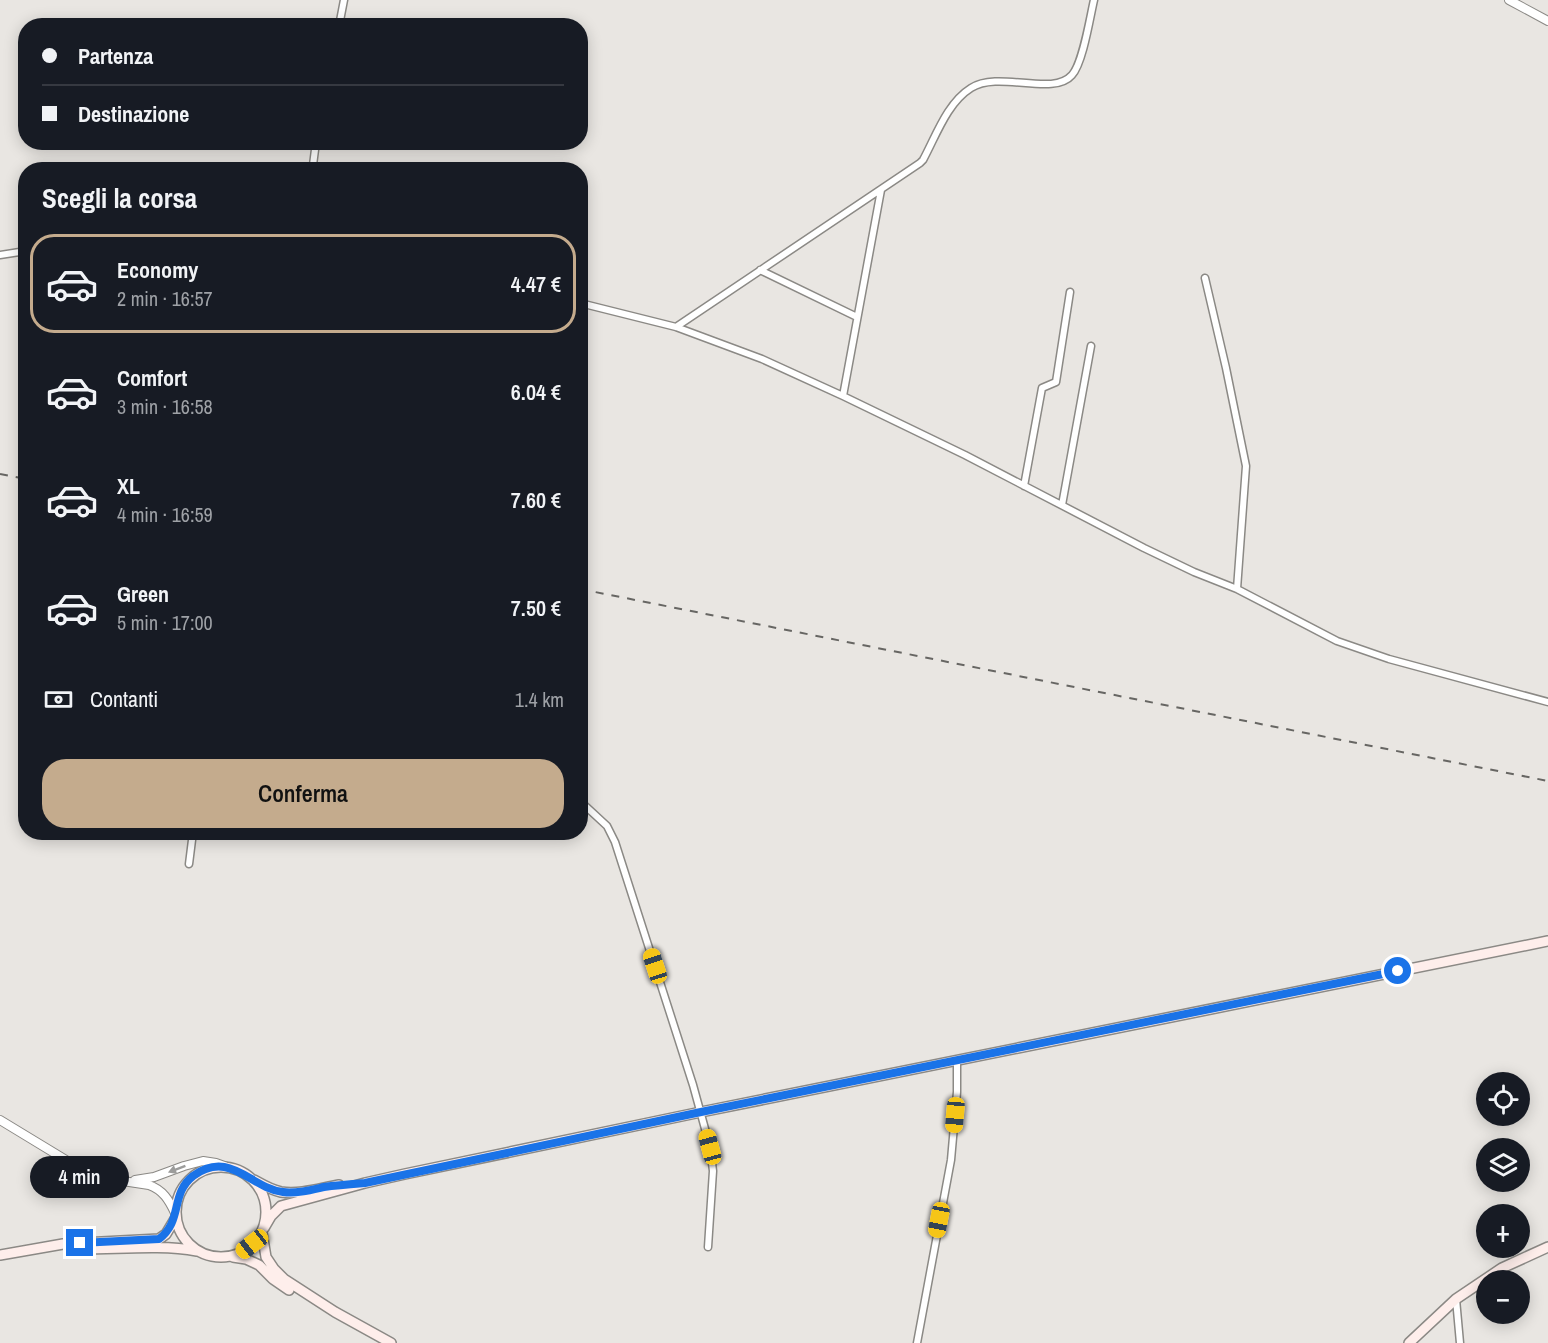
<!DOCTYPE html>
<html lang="it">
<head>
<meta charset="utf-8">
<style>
	:root { --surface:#171b24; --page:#20242c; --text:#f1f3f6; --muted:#9ea1a6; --line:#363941; --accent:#c4ab8d }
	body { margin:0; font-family:"Archivo Narrow",sans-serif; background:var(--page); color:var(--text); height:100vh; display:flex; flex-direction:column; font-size:22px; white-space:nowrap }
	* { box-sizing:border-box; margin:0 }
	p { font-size:20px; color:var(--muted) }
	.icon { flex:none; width:33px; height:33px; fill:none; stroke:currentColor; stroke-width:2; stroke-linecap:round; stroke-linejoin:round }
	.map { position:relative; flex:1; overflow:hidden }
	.details { position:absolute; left:18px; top:162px; width:570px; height:678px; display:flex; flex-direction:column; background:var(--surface); border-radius:24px; box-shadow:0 3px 15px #0003 }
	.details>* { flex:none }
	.guide { position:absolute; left:18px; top:18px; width:570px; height:132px; border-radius:24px; box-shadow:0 3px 15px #0003; display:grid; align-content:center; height:132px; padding:0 24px; background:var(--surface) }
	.tools { position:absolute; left:1476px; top:1072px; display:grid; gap:12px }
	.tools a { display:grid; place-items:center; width:54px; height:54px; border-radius:50%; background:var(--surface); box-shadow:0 3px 15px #0003; font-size:30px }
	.end { position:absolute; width:27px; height:27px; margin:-14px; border:8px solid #1a73e8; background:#fff; box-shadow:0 0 0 3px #fff }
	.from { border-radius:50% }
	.bubble { position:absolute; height:42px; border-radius:21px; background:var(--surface); box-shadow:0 3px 15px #0003; font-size:20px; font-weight:600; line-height:42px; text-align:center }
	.car { position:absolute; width:18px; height:36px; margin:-18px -9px; border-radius:8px; box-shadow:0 0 4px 2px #0007; background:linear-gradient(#f5c518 24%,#345 0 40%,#f5c518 0 76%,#345 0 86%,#f5c518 0) }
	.guide b { display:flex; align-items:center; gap:21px; height:57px; font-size:22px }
	.guide b+b { border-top:2px solid var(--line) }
	.guide i { width:15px; height:15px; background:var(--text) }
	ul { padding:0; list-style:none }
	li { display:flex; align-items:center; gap:18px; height:99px; margin:0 12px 9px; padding:0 12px; border:3px solid transparent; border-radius:24px }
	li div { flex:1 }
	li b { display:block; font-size:22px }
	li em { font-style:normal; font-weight:600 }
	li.selected { border-color:var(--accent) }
	li>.icon { width:54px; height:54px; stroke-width:1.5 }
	h2 { padding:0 24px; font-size:27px; line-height:72px }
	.pay { display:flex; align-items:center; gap:15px; height:66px; padding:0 24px; font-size:22px }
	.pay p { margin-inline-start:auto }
	.action { display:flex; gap:12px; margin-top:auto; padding:12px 24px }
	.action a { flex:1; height:69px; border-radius:24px; background:var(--accent); color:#111; font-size:24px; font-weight:600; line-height:69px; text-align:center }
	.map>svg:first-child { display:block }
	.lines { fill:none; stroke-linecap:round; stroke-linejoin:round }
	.minor-casing { stroke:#8b8985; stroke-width:9 }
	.tertiary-casing { stroke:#8b8985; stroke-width:10 }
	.secondary-casing { stroke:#8b8985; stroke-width:12 }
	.minor { stroke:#fff; stroke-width:6 }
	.tertiary { stroke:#fff; stroke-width:8 }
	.secondary { stroke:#feeeeb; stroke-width:9 }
	.rail { stroke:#676663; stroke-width:2; stroke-dasharray:8 8; stroke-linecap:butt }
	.oneway { fill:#9c9c9b }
	.route { stroke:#1a73e8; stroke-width:8 }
</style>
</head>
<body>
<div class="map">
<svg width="1548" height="1343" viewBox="0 0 1548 1343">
	<rect width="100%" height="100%" fill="#e9e6e2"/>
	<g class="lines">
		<defs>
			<path id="minor" d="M339,26L344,0
				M314,170L313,165L316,142
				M0,255L26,251
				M760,270L857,317
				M1205,278L1226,368L1246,466L1237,589
				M580,303L676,327L762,359L843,396L965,455L1144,548L1194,572L1237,589L1337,641L1389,659L1548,702
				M676,327L920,163L923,160C936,136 947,103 971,88C999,70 1053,97 1072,75C1083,63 1090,17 1094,0
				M843,396L881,190
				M1024,486L1042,388L1056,382L1070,292
				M1062,505L1091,346
				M580,801L607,826L615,842L693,1085L710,1147L713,1171L708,1247
				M189,864L193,832
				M1456,1299L1460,1343
				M917,1343L951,1160L957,1092V1060"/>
			<path id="tertiary" d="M1509,0L1548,21
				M0,1120L84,1171L103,1178L149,1185C163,1190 169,1200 175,1213
				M135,1180L154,1177L184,1166L203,1161L216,1163L230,1168"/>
			<path id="secondary" d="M176 1212a45 45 0 1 1 90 0a45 45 0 1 1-90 0Z
				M254,1180C263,1185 271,1190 281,1192C300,1195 321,1188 339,1185
				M264,1228L271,1216L281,1206L365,1183L405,1174L701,1112L1548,941
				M262,1233L266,1257L274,1269L284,1279L335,1312L391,1343
				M73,1249C114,1250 157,1244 197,1251
				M0,1255L63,1244L159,1239L166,1234L175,1219
				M233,1257L246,1259L259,1265L273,1279L289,1290
				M1409,1343L1456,1299L1502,1268L1548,1247"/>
		</defs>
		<use href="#minor" class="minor-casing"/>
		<use href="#tertiary" class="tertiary-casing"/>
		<use href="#secondary" class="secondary-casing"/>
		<use href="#minor" class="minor"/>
		<use href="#tertiary" class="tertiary"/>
		<use href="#secondary" class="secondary"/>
		<path class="rail" d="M0,474L26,479
			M580,589L1548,781"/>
	</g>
	<defs><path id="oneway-solid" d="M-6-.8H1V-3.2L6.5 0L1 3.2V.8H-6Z" transform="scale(1.5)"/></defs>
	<use class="oneway" href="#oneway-solid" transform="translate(177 1169) rotate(159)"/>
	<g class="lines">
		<path class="route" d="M80,1243L159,1239C183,1221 170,1194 193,1176C230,1149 250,1188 283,1192C296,1194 311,1190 324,1187C338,1185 352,1184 365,1183L701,1112L1398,971"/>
	</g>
</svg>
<div class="tools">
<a><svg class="icon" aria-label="locate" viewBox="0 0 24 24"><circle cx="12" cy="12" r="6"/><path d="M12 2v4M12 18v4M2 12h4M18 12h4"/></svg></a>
<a><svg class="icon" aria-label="layers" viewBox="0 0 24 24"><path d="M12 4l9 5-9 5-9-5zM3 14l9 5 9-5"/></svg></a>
<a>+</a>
<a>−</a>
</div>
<i class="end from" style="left:1398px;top:971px"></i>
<i class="end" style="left:80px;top:1243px"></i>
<div class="bubble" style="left:30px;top:1156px;width:99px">4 min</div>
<i class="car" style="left:655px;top:966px;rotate:342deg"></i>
<i class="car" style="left:955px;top:1115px;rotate:185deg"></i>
<i class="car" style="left:710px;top:1147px;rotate:345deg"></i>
<i class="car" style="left:939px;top:1220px;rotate:191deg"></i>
<i class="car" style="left:252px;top:1244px;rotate:232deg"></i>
<div class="guide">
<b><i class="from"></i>Partenza</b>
<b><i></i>Destinazione</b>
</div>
<section class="details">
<h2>Scegli la corsa</h2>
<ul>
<li class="selected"><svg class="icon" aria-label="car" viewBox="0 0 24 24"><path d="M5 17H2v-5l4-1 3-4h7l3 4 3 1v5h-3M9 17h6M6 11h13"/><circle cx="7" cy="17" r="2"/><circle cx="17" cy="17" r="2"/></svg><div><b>Economy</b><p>2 min · 16:57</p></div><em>4.47 €</em></li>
<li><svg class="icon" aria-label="car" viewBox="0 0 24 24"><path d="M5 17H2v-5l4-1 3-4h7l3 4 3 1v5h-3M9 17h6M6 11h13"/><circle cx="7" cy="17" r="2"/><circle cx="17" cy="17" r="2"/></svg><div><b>Comfort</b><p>3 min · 16:58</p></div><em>6.04 €</em></li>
<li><svg class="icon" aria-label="car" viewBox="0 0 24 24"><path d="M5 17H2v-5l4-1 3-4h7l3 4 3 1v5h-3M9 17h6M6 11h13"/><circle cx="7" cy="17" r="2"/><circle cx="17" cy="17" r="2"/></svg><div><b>XL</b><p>4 min · 16:59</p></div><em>7.60 €</em></li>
<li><svg class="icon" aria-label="car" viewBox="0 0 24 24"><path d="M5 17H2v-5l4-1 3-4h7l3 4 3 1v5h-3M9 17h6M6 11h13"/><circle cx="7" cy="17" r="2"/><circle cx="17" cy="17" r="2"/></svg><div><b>Green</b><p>5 min · 17:00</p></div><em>7.50 €</em></li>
</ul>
<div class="pay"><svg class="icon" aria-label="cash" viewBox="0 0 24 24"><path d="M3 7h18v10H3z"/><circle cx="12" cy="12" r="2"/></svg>Contanti<p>1.4 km</p></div>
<div class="action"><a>Conferma</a></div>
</section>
</div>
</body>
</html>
